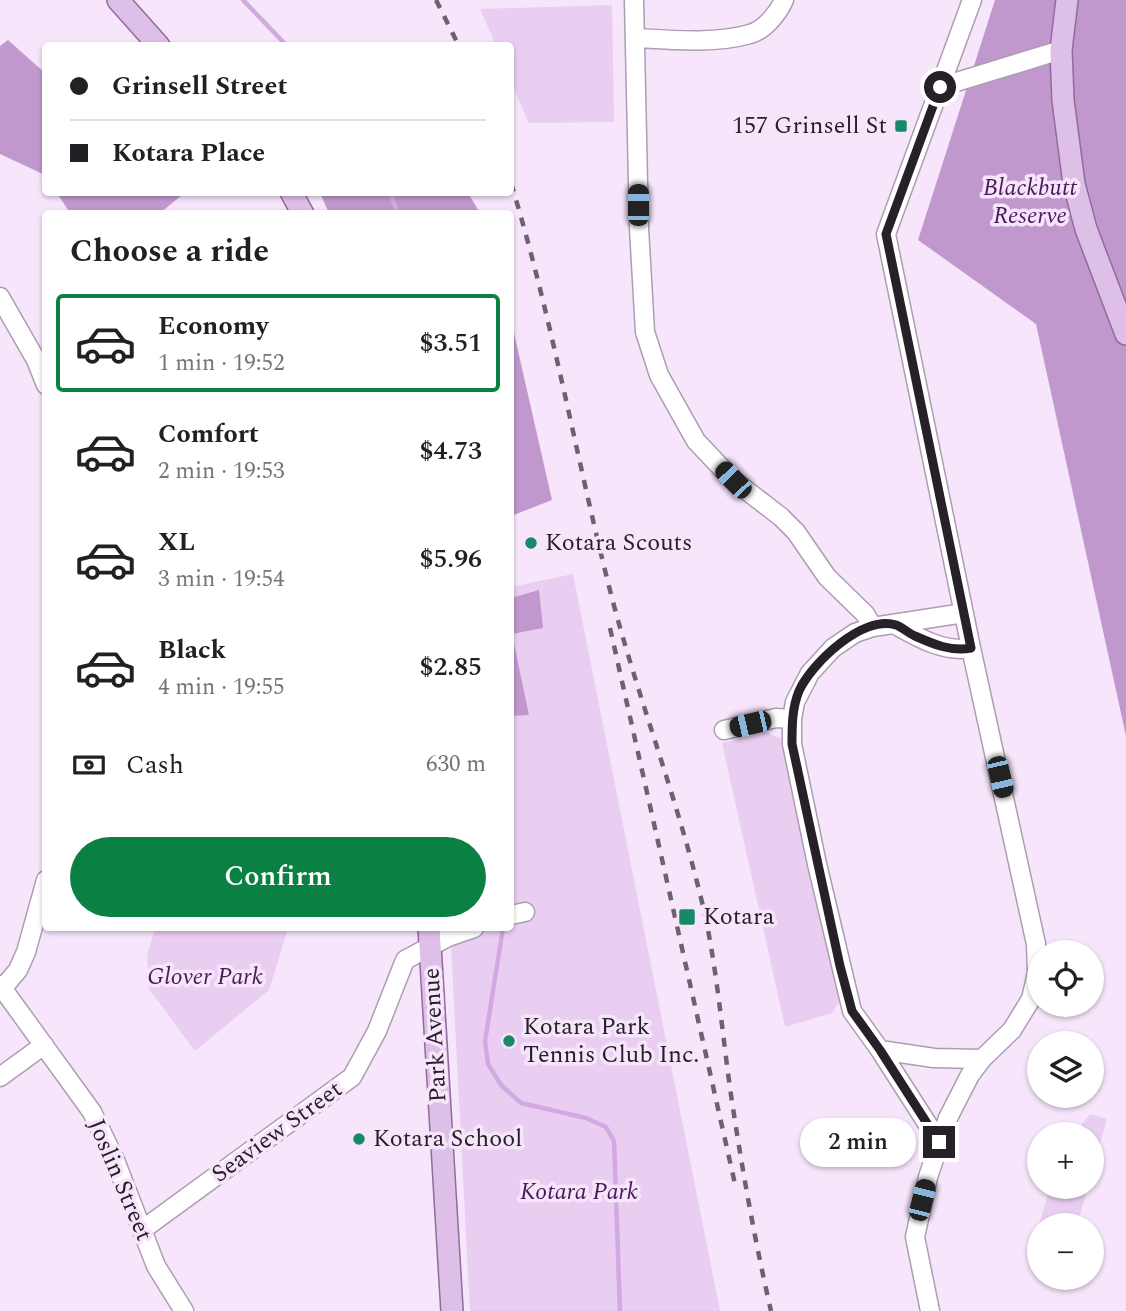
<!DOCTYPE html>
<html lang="en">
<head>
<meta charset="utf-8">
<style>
	:root { --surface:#fff; --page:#f2f2f2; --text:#202124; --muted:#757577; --line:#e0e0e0; --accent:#0b8043 }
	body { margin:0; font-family:Spectral,serif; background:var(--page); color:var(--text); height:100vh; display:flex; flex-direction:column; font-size:26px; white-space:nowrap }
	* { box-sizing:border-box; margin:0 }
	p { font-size:23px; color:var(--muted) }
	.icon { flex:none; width:38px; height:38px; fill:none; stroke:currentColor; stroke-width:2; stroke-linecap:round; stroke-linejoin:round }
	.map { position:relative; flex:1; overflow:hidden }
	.details { position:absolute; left:42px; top:210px; width:472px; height:721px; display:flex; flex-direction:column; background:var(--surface); border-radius:7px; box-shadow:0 2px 5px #0004 }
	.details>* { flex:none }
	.guide { position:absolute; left:42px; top:42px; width:472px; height:154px; border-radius:7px; box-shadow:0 2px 5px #0004; display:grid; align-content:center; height:154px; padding:0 28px; background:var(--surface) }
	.tools { position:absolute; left:1027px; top:940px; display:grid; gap:14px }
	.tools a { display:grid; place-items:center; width:77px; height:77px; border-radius:50%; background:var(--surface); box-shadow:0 2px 5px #0004; font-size:35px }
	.end { position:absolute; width:32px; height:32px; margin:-16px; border:9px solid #272029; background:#fff; box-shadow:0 0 0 4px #fff }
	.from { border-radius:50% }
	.bubble { position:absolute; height:49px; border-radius:24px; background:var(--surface); box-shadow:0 2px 5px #0004; font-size:23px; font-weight:600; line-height:49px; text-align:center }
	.car { position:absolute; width:21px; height:42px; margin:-21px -10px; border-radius:9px; box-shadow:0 0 5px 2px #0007; background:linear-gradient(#222 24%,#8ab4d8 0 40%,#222 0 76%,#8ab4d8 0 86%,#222 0) }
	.guide b { display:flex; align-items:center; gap:24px; height:66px; font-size:26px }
	.guide b+b { border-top:2px solid var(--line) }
	.guide i { width:18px; height:18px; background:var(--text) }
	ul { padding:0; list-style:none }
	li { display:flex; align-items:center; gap:21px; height:98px; margin:0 14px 10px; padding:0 14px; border:4px solid transparent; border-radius:7px }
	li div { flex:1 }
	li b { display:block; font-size:26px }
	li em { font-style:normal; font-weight:600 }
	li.active { border-color:var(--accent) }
	li>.icon { width:63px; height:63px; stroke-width:1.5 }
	h2 { padding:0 28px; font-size:32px; line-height:84px }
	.pay { display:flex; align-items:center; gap:18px; height:77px; padding:0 28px; font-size:26px }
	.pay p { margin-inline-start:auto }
	.primary-button { display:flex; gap:14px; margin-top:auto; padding:14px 28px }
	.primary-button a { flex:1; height:80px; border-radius:42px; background:var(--accent); color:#fff; font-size:28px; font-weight:600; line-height:80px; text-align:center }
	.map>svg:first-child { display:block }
	.green { fill:#e9cef2 }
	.forest { fill:#c198ce }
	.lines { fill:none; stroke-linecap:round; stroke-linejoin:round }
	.stream { stroke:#d2a9e0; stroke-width:4.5 }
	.minor-casing { stroke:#ad9db2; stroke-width:21 }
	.major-casing { stroke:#906c9b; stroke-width:24 }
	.minor { stroke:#fff; stroke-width:18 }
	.major { stroke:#debfe8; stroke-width:21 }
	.rail { stroke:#6c626f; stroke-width:4.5; stroke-dasharray:9 9; stroke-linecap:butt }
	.route { stroke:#272029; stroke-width:9 }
	.poi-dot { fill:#188968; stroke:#f6e5fb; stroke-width:2.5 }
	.labels { text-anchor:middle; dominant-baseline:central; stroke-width:7; stroke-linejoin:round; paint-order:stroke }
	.poi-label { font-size:24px; fill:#272029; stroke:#f6e5fb; text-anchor:start }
	.park-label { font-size:24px; font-style:italic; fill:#4b195a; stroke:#f6e5fb }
	.street-label { font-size:24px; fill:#272029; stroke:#f6e5fb }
</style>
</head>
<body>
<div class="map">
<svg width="1126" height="1311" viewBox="0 0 1126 1311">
	<rect width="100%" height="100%" fill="#f6e5fb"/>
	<path class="green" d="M612,5L614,122L529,123L511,82V46L496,45L480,9Z
		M573,574L720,1311H470L450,928H511V587Z
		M766,732L781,739L839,1002L832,1013L785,1027L722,743Z
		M155,928H288L269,990L195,1051L149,989L147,956Z
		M1090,1114L1107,1119L1092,1172V1134H1074Z
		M1050,1187H1088L1077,1225H1040L1039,1259L1035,1239Z"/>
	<path class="forest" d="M995,0H1126V736L1036,324L918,240Z
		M8,40L45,73V175L0,154V46Z
		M179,192L182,195L160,213H70L57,193Z
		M320,193H468L480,213H329Z
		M511,320L552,500L511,516Z
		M539,590L543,628L512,634L529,715L511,716V598Z"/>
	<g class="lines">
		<path class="stream" d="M243,0L287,46
			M390,192L398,214
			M503,928L485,1041L488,1064L501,1085L521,1103L586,1118L606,1127L614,1141L620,1311"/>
		<defs>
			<path id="minor" d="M634,0L639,228L645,332L659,375L696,441L733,480L781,517L796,532L827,577L865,614L873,627L964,613
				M636,38C671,40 716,44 750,34C765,30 778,13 784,0
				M940,87L1061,50
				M0,297L36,360L46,385
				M894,624C917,637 944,653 971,648
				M873,627L855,633L833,648L810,673L795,702L792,719V744L817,864L852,1011L880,1050L939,1142
				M724,730L776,718L792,719
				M511,915L525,912
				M0,985L92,1112L115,1160L156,1266L184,1311
				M2,989L18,970L26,952L46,880
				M880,1050L934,1058L982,1059
				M0,1077L44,1045
				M142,1230L352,1077L377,1031L405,960L448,937L474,928
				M930,1311L915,1237L928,1177L948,1118L970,1075L982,1059L1012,1030L1031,999L1037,973L1036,944L971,648L886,234L972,0"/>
			<path id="major" d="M118,0L159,46
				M1067,0L1061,50L1063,100L1074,184L1086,229L1126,334
				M291,192L303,214
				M429,928L452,1311"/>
		</defs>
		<use href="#minor" class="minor-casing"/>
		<use href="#major" class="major-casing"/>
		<use href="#minor" class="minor"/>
		<use href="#major" class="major"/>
		<path class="rail" d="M436,0L459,46
			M511,183C553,321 577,463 613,602C641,707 681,809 705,915C717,972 722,1030 730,1088C741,1163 754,1237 771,1311
			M610,628L735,1184"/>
	</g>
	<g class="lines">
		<path class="route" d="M939,1142L880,1050L852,1011L840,966L792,744C792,726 792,708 799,691C811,664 863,614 896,625C902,627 908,633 915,636C933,644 951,652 971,648L886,234L940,87"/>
	</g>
	<g class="poi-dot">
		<rect x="894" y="119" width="14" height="14" rx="3.5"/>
		<circle cx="531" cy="543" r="7"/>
		<rect x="678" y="908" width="18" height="18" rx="3.5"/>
		<circle cx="509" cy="1041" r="7"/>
		<circle cx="359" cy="1139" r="7"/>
	</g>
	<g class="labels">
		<g class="poi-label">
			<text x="887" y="126" text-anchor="end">157 Grinsell St</text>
			<text x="545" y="543">Kotara Scouts</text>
			<text x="703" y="917">Kotara</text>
			<text x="523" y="1027">Kotara Park<tspan x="523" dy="28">Tennis Club Inc.</tspan></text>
			<text x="373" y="1139">Kotara School</text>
		</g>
		<g class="park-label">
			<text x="1030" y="188">Blackbutt<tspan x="1030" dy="28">Reserve</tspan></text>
			<text x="205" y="977">Glover Park</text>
			<text x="579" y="1192">Kotara Park</text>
		</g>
		<g class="street-label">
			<text transform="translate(435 1035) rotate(-93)">Park Avenue</text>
			<text transform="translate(277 1132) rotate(-36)">Seaview Street</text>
			<text transform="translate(120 1180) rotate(67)">Joslin Street</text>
		</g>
	</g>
</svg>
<div class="tools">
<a><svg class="icon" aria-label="locate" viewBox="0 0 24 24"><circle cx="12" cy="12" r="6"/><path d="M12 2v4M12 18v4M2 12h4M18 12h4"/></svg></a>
<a><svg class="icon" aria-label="layers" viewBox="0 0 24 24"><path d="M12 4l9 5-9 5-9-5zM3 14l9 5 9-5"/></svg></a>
<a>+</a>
<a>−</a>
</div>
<i class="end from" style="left:940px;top:87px"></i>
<i class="end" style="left:939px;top:1142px"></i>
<div class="bubble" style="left:800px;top:1118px;width:116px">2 min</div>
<i class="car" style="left:638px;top:205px;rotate:0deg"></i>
<i class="car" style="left:733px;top:480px;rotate:316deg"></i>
<i class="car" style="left:750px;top:724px;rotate:257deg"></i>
<i class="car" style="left:1000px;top:777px;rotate:167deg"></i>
<i class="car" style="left:922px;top:1200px;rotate:14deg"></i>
<div class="guide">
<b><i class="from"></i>Grinsell Street</b>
<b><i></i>Kotara Place</b>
</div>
<section class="details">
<h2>Choose a ride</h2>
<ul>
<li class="active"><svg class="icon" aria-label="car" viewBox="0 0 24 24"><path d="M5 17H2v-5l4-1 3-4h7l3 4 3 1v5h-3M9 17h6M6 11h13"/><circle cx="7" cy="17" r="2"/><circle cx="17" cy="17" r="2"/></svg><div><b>Economy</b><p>1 min · 19:52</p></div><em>$3.51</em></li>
<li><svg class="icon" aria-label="car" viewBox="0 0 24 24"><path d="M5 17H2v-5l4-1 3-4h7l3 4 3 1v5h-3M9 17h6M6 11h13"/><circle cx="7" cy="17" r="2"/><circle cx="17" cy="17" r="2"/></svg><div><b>Comfort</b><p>2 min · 19:53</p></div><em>$4.73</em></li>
<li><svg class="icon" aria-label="car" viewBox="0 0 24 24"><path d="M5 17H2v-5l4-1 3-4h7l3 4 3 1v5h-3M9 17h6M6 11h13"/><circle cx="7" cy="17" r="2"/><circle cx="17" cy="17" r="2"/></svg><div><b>XL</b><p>3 min · 19:54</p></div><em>$5.96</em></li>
<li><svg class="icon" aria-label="car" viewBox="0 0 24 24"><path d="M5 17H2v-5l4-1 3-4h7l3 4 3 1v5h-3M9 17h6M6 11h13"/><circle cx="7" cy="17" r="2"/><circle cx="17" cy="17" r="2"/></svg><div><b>Black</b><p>4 min · 19:55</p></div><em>$2.85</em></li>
</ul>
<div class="pay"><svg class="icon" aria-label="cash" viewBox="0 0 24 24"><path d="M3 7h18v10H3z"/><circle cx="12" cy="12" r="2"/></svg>Cash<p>630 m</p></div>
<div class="primary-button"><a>Confirm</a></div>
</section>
</div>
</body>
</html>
